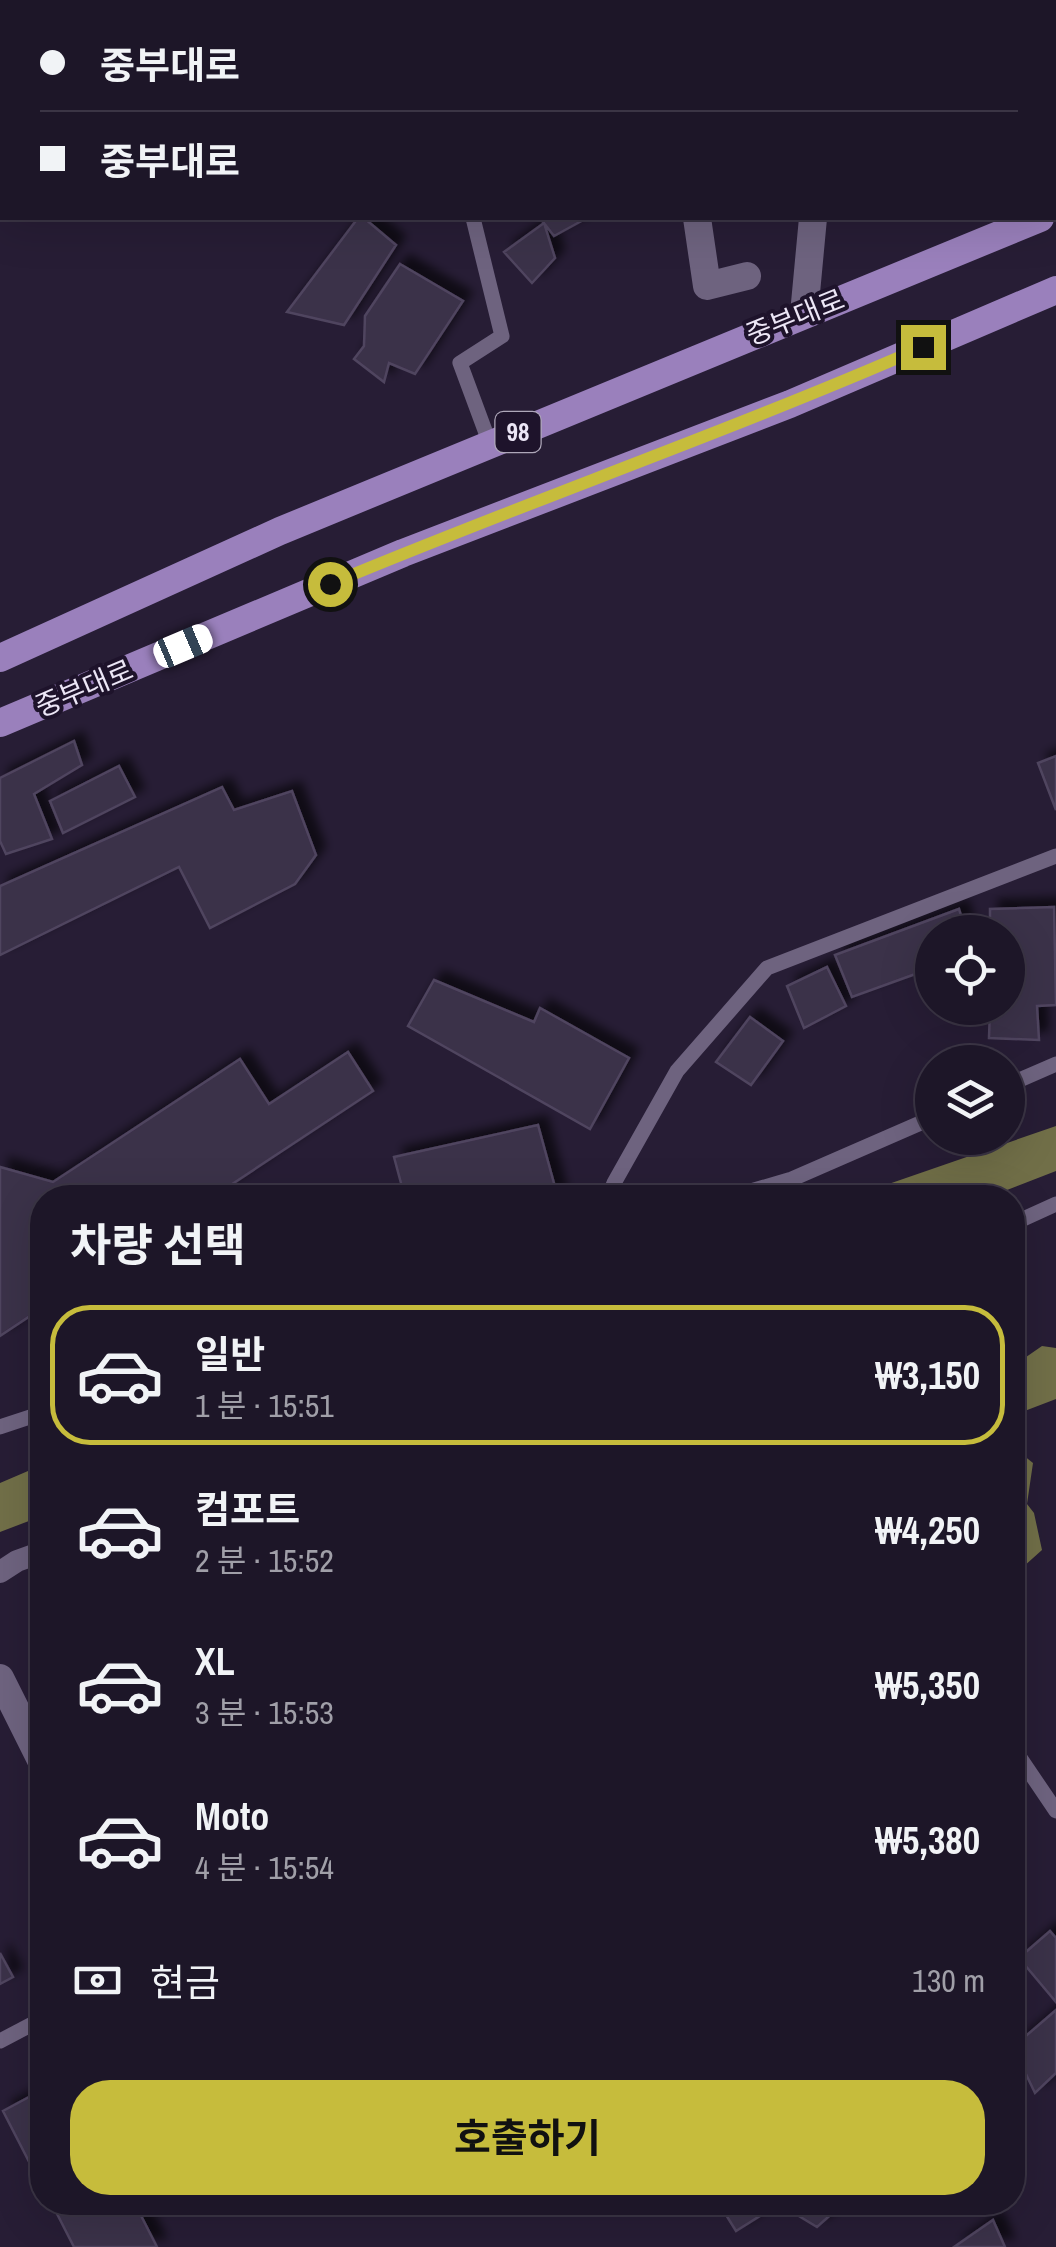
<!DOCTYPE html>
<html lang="ko">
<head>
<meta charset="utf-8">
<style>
	:root { --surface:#1d1628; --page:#2a2334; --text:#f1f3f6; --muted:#a09fa8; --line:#3b3545; --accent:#c6bc3c }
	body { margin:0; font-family:"Archivo Narrow","Noto Sans KR",sans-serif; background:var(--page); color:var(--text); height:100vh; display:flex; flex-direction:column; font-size:38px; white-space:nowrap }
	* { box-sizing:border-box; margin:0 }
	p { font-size:32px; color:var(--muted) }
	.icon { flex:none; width:55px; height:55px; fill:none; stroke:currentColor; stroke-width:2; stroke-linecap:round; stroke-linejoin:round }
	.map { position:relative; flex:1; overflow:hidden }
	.drawer { position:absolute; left:30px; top:1185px; width:995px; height:1030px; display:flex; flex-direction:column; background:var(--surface); border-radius:40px; box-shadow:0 10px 40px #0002,0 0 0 2px var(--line) }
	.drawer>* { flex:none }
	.hud { position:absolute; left:0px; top:0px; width:1058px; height:220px; box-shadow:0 10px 40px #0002,0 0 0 2px var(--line); display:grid; align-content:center; height:220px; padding:0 40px; background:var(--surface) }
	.controls { position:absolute; left:915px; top:915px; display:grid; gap:20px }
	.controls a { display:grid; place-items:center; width:110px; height:110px; border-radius:50%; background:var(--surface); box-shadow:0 10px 40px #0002,0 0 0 2px var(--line); font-size:50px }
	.end { position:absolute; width:45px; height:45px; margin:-22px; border:12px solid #c6bc3c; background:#111; box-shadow:0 0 0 5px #111 }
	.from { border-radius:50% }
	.car { position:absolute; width:30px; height:60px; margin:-30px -15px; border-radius:12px; box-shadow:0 0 8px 2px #0007; background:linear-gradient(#fff 24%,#345 0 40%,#fff 0 76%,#345 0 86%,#fff 0) }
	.hud b { display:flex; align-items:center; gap:35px; height:95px; font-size:38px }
	.hud b+b { border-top:2px solid var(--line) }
	.hud i { width:25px; height:25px; background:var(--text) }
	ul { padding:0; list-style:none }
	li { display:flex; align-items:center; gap:30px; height:140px; margin:0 20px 15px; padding:0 20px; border:5px solid transparent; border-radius:40px }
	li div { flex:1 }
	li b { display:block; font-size:38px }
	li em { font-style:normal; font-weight:700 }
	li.current { border-color:var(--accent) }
	li>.icon { width:90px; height:90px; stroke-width:1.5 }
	h2 { padding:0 40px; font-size:45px; line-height:120px }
	.pay { display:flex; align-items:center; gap:25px; height:110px; padding:0 40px; font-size:38px }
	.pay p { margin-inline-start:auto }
	.action { display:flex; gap:20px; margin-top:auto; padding:20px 40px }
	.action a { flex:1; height:115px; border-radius:40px; background:var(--accent); color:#111; font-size:40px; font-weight:700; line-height:115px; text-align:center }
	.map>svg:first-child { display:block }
	.water { fill:#716f48 }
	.building { fill:#3b304a; stroke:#50455f; stroke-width:2.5; filter:url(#shadow) }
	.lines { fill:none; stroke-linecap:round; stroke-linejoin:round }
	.service { stroke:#6e637f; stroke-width:15 }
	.pedestrian { stroke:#6e637f; stroke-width:22 }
	.minor { stroke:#6e637f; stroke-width:28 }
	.primary { stroke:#9a80bc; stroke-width:28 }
	.route { stroke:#c6bc3c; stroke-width:12 }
	.labels { text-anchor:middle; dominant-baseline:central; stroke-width:8; stroke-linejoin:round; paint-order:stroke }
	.shield { fill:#1e132b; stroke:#aea7b9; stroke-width:2.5 }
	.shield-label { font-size:25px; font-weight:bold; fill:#ece6f6 }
	.street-label { font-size:28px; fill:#ece6f6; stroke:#1e132b }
</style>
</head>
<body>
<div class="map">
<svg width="1056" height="2247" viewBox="0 0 1056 2247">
	<defs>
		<filter id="shadow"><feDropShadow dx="9" dy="-9" stdDeviation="5" flood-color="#0009"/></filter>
	</defs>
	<rect width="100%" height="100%" fill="#271d35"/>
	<path class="water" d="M1056,1126V1171L989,1197H851Z
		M1042,1346L1056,1348V1399L1022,1412L1013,1411V1366Z
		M1013,1455H1023L1033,1463L1027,1504L1034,1513L1042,1550L1023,1567L1013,1563Z
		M42,1465V1516L0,1532V1483Z"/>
	<path class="building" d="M358,218H364L396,245L344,325L287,312Z
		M540,218H587L554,236Z
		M544,223L555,258L532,283L504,252Z
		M400,264L463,301L415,374L389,363L384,382L354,359L364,346L365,316Z
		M74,741L82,765L34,794L52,839L6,854L0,841V778Z
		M1056,756V810L1038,763Z
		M119,766L135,797L63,833L50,801Z
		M222,787L234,810L292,791L316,855L295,884L210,928L179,867L0,955V886Z
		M1054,907L1056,1005L1037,1006L1039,1040L989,1038L990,1008H1008V932H990V909Z
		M959,909L966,932H932V968L852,997L835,955Z
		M827,967L846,1006L804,1028L787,986Z
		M434,980L534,1022L540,1008L629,1058L590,1129L408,1026Z
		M750,1017L783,1041L751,1085L716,1062Z
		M348,1052L373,1091L211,1198H42V1308L0,1336V1167L53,1182L240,1059L269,1104Z
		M538,1125L558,1198H405L394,1157Z
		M1050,1931L1056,1938V2002L1019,1958Z
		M0,1953L13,1977L0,1984Z
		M1056,2010V2073L1035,2093L1013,2047Z
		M42,2090V2187L3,2111Z
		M51,2202H134L157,2247H74Z
		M718,2202H845L817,2227L779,2204L736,2231Z
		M993,2220L1005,2247H954Z"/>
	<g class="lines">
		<path class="service" d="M473,218L502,336L460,363L490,444
			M1008,1085L1056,1064
			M792,1179L800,1198
			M608,1198L614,1183L677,1071L767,968L1056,856
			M727,1198L792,1179L932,1118
			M1012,1224L1056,1204
			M0,1427L42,1413
			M1012,1746L1056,1811
			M0,2041L42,2019"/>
		<path class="pedestrian" d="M0,1572L17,1561L42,1552"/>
		<path class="minor" d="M640,0V2
			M834,2V0
			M697,218L707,286L747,276
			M804,314L813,218
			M0,1678L42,1762"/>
		<path class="primary" d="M0,658L280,531L1040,218
			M0,723L403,553L790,404L1056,290"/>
	</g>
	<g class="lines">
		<path class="route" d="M330,584C526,502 728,432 923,347"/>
	</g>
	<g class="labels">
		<rect class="shield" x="495.5" y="412" width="45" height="40" rx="8"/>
		<g class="shield-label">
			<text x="518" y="432">98</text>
		</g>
		<g class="street-label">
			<text transform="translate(795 317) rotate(-22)">중부대로</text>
			<text transform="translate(84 688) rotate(-23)">중부대로</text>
		</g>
	</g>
</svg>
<div class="controls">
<a><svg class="icon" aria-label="locate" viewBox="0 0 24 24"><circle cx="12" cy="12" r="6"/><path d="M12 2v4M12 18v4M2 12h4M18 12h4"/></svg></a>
<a><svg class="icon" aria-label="layers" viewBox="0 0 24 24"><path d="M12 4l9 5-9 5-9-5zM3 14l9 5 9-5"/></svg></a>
</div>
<i class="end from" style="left:330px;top:584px"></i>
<i class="end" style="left:923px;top:347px"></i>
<i class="car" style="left:183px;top:646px;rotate:67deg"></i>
<div class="hud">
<b><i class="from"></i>중부대로</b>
<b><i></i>중부대로</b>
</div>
<section class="drawer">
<h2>차량 선택</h2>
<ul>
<li class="current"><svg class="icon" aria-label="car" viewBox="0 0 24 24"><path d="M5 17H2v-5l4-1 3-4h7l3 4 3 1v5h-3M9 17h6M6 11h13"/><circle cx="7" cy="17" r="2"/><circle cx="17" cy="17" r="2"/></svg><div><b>일반</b><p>1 분 · 15:51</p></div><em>₩3,150</em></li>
<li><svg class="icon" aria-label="car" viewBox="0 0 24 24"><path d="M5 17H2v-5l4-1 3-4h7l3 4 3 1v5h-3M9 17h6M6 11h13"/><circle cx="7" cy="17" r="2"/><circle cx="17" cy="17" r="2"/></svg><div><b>컴포트</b><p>2 분 · 15:52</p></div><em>₩4,250</em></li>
<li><svg class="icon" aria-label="car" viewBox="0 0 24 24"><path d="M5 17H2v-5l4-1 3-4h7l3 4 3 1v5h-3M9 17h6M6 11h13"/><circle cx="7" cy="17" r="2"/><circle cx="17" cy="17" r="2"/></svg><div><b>XL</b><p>3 분 · 15:53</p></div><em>₩5,350</em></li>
<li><svg class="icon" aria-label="car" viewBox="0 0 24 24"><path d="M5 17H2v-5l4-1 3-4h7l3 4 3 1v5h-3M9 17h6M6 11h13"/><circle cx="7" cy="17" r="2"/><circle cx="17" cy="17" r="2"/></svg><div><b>Moto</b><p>4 분 · 15:54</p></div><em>₩5,380</em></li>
</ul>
<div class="pay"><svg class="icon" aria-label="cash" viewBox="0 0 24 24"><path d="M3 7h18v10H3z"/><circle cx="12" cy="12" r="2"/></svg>현금<p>130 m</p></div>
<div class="action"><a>호출하기</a></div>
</section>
</div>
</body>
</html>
